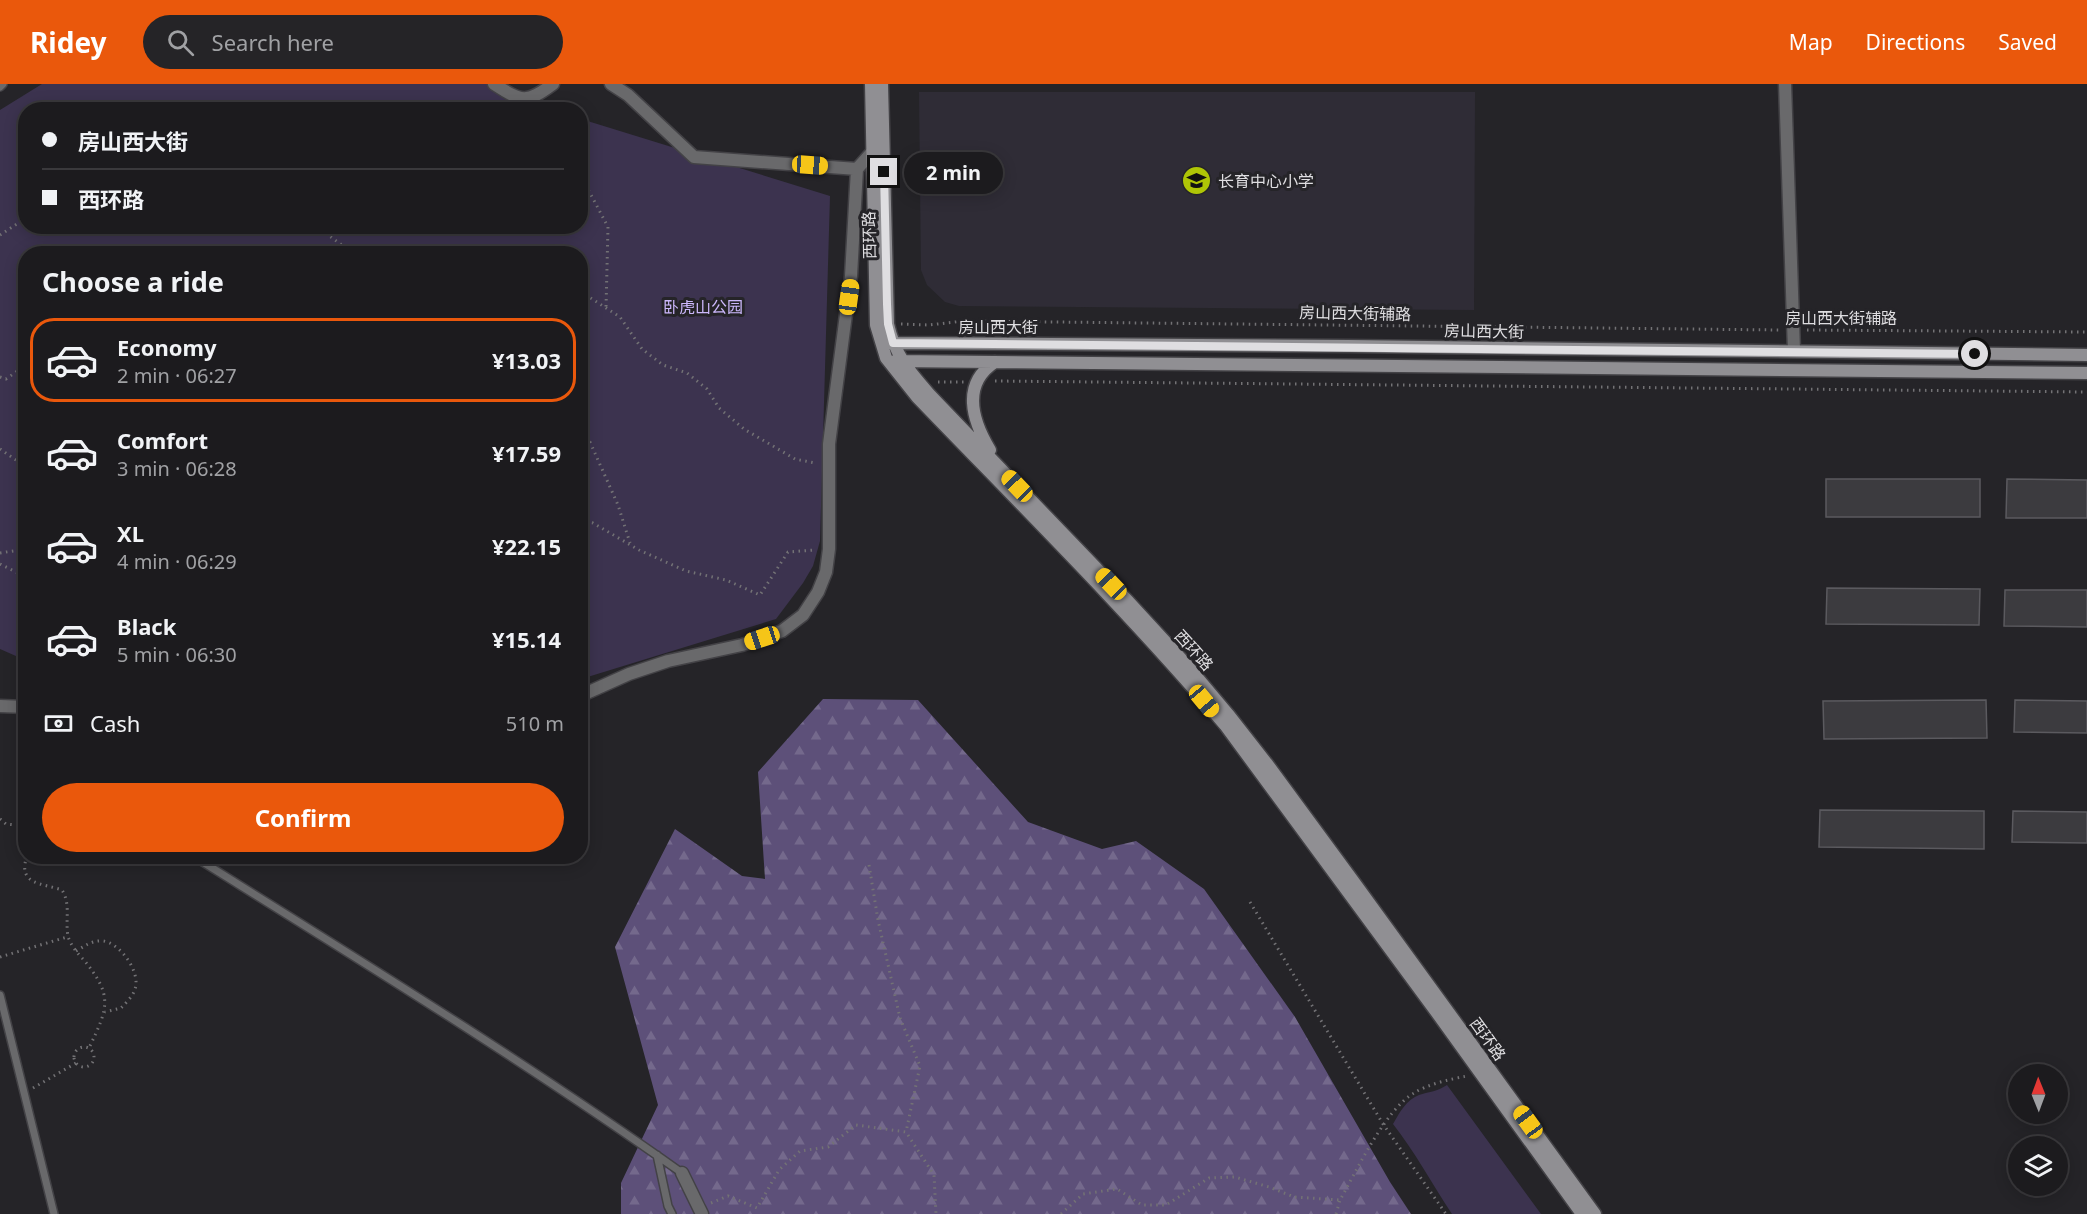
<!DOCTYPE html>
<html lang="en">
<head>
<meta charset="utf-8">
<style>
	:root { --surface:#1c1b1e; --page:#252427; --text:#f1f3f6; --muted:#a0a1a4; --line:#3a393c; --accent:#ea580c }
	body { margin:0; font-family:"Noto Sans","Noto Sans SC",sans-serif; background:var(--page); color:var(--text); height:100vh; display:flex; flex-direction:column; font-size:22px; white-space:nowrap }
	* { box-sizing:border-box; margin:0 }
	p { font-size:20px; color:var(--muted) }
	.icon { flex:none; width:33px; height:33px; fill:none; stroke:currentColor; stroke-width:2; stroke-linecap:round; stroke-linejoin:round }
	.map { position:relative; flex:1; overflow:hidden }
	.sheet { position:absolute; left:18px; top:162px; width:570px; height:618px; display:flex; flex-direction:column; background:var(--surface); border-radius:24px; box-shadow:0 3px 15px #0003,0 0 0 2px var(--line) }
	.sheet>* { flex:none }
	.top-card { position:absolute; left:18px; top:18px; width:570px; height:132px; border-radius:24px; box-shadow:0 3px 15px #0003,0 0 0 2px var(--line); display:grid; align-content:center; height:132px; padding:0 24px; background:var(--surface) }
	.needle { width:39px; rotate:359deg }
	.tools { position:absolute; left:2008px; top:980px; display:grid; gap:12px }
	.tools a { display:grid; place-items:center; width:60px; height:60px; border-radius:50%; background:var(--surface); box-shadow:0 3px 15px #0003,0 0 0 2px var(--line); font-size:30px }
	.end { position:absolute; width:27px; height:27px; margin:-14px; border:8px solid #dfdee1; background:#111; box-shadow:0 0 0 3px #111 }
	.from { border-radius:50% }
	.bubble { position:absolute; height:42px; border-radius:21px; background:var(--surface); box-shadow:0 3px 15px #0003,0 0 0 2px var(--line); font-size:20px; font-weight:700; line-height:42px; text-align:center }
	.car { position:absolute; width:18px; height:36px; margin:-18px -9px; border-radius:8px; box-shadow:0 0 4px 2px #0007; background:linear-gradient(#f5c518 24%,#345 0 40%,#f5c518 0 76%,#345 0 86%,#f5c518 0) }
	.top-card b { display:flex; align-items:center; gap:21px; height:57px; font-size:22px }
	.top-card b+b { border-top:2px solid var(--line) }
	.top-card i { width:15px; height:15px; background:var(--text) }
	ul { padding:0; list-style:none }
	li { display:flex; align-items:center; gap:18px; height:84px; margin:0 12px 9px; padding:0 12px; border:3px solid transparent; border-radius:24px }
	li div { flex:1 }
	li b { display:block; font-size:22px }
	li em { font-style:normal; font-weight:700 }
	li.current { border-color:var(--accent) }
	li>.icon { width:54px; height:54px; stroke-width:1.5 }
	h2 { padding:0 24px; font-size:27px; line-height:72px }
	.pay { display:flex; align-items:center; gap:15px; height:66px; padding:0 24px; font-size:22px }
	.pay p { margin-inline-start:auto }
	.button { display:flex; gap:12px; margin-top:auto; padding:12px 24px }
	.button a { flex:1; height:69px; border-radius:36px; background:var(--accent); color:#fff; font-size:24px; font-weight:700; line-height:69px; text-align:center }
	header { display:flex; align-items:center; gap:36px; box-sizing:border-box; height:84px; padding:0 30px; background:var(--accent); color:#fff }
	header strong { font-size:28px }
	nav { display:flex; gap:33px; margin-inline-start:auto; font-size:21px }
	.search { width:420px; height:54px; background:var(--page); display:flex; align-items:center; gap:15px; box-sizing:border-box; padding:0 21px; border-radius:33px; color:var(--muted); font-size:22px }
	.map>svg:first-child { display:block }
	.built { fill:#2f2c36 }
	.green { fill:#3c334f }
	.forest { fill:url(#forest-firs) }
	.building { fill:#3c3b3f; stroke:#5b5a5f; stroke-width:1.5 }
	.lines { fill:none; stroke-linecap:round; stroke-linejoin:round }
	.service-casing { stroke:#434246; stroke-width:10 }
	.minor-casing { stroke:#434246; stroke-width:15 }
	.secondary-casing { stroke:#434246; stroke-width:15 }
	.path { stroke:#737275; stroke-width:3; stroke-dasharray:1.5 4.5; stroke-linecap:butt }
	.service { stroke:#69696b; stroke-width:7 }
	.minor { stroke:#69696b; stroke-width:12 }
	.secondary { stroke:#908f93; stroke-width:12 }
	.route { stroke:#dfdee1; stroke-width:8 }
	.labels { text-anchor:middle; dominant-baseline:central; stroke-width:6; stroke-linejoin:round; paint-order:stroke }
	.poi-label { font-size:16px; fill:#dfdee1; stroke:#252428; text-anchor:start }
	.street-label { font-size:16px; fill:#dfdee1; stroke:#252428 }
	.park-label { font-size:16px; fill:#cbb7fb; stroke:#252428 }
</style>
</head>
<body>
<header>
<strong>Ridey</strong>
<div class="search"><svg class="icon" aria-label="search" viewBox="0 0 24 24"><circle cx="10" cy="10" r="6"/><path d="M15 15l6 6"/></svg>Search here</div>
<nav><a>Map</a><a>Directions</a><a>Saved</a></nav>
</header>
<div class="map">
<svg width="2087" height="1130" viewBox="0 0 2087 1130">
	<defs>
		<pattern id="forest-firs" width="22" height="20" patternUnits="userSpaceOnUse" patternTransform="scale(1.5)"><rect width="22" height="20" fill="#5d5079"/><path d="M5 1l3.5 6h-7zM16 11l3.5 6h-7z" fill="#74698c"/></pattern>
	</defs>
	<rect width="100%" height="100%" fill="#252428"/>
	<path class="built" d="M919,8H1475L1474,226L959,222L945,218L927,201L921,186Z"/>
	<path class="green" d="M42,0H500L538,22L549,25L26,26V142H580L581,35L830,112L820,457L813,482L803,499L776,535L581,595L580,170H26L25,576L0,565V26Z
		M1447,1001L1541,1130H1452C1432,1100 1415,1068 1393,1040C1400,1028 1406,1016 1419,1011C1431,1007 1436,1008 1447,1001Z"/>
	<path class="forest" d="M823,615L918,616L1028,738L1102,765L1136,757L1204,805L1295,933L1390,1098L1411,1130H621V1099L658,1021L615,863L675,745L742,792L765,795L758,688Z"/>
	<path class="building" d="M1826,395H1980V433H1826Z
		M2007,395L2087,396V434H2006Z
		M1827,504L1980,505L1979,541L1826,540Z
		M2005,506H2087V543L2004,542Z
		M1986,616L1987,654L1824,655L1823,617Z
		M2015,616L2087,617V649L2014,648Z
		M1820,726L1984,727V765L1819,763Z
		M2013,727L2087,728V759L2012,758Z"/>
	<g class="lines">
		<defs>
			<path id="service" d="M0,3L3,0
				M193,772C358,875 524,977 682,1089
				M0,911L54,1130
				M657,1071L668,1122L672,1130"/>
			<path id="minor" d="M494,0C522,18 526,20 553,0
				M611,0L628,11L694,73L857,85
				M1785,0L1794,267
				M580,612L629,590L668,577L742,561L782,547L803,531L818,508L826,488L829,465V360L851,192L857,85L873,67
				M0,622L26,623
				M682,1089L702,1130"/>
			<path id="secondary" d="M871,0L876,241L886,274L917,313C1021,421 1128,527 1225,641L1437,929L1582,1130
				M882,0L888,240C895,272 910,288 931,312L1127,516L1186,580L1228,630L1268,681L1354,798L1595,1130
				M885,259L1349,262L2087,271
				M895,277L2087,289
				M990,366C972,336 961,300 995,278"/>
		</defs>
		<use href="#service" class="service-casing"/>
		<use href="#minor" class="minor-casing"/>
		<use href="#secondary" class="secondary-casing"/>
		<path class="path" d="M580,90L608,143L606,224
			M316,142L354,170
			M0,151L26,134
			M580,209H583L620,233L642,265L663,281L687,289L707,305L719,324L744,345L795,375L815,379
			M901,240L929,241L964,237L1779,246
			M1807,246L2087,248
			M0,293L6,295L26,281
			M995,297L2087,308
			M938,298H965
			M580,351L590,358L618,421L630,459
			M0,365L26,383
			M580,437L593,439L639,466L686,487L726,496L760,511L788,468L815,466
			M0,469L26,465
			M0,480L26,493
			M0,735L6,740L26,742
			M27,772C17,801 42,799 62,806C71,820 65,836 68,852C70,860 77,869 83,875C114,912 108,924 89,964
			M869,781L878,836L900,934L920,982L906,1048
			M1250,818L1383,1040L1446,1130
			M76,867C85,862 92,856 103,857C120,859 141,888 135,905C133,912 126,919 121,924L105,928
			M0,873L67,853
			M74 973a10 10 0 1 1 20 0a10 10 0 1 1-20 0Z
			M33,1004L76,979
			M711,1119L728,1112L757,1124L779,1086L800,1067L828,1063L856,1041L906,1048L934,1091L936,1130
			M1061,1130L1083,1110L1117,1105L1142,1121H1166L1209,1094L1235,1093L1269,1103L1294,1113L1340,1116
			M1336,1130L1340,1116C1357,1086 1385,1026 1414,1009C1428,1000 1451,995 1467,992"/>
		<use href="#service" class="service"/>
		<use href="#minor" class="minor"/>
		<use href="#secondary" class="secondary"/>
	</g>
	<g class="lines">
		<path class="route" d="M884,88L887,220L888,240L893,259L1975,270"/>
	</g>
	<defs>
		<symbol id="school-disc" viewBox="-11 -11 22 22"><circle r="9.5" fill="#afc506" stroke="#252428"/><path d="M0-5L7-2L0 1L-7-2ZM-4 1L0 2.5L4 1V4Q0 6-4 4Z" fill="#111"/></symbol>
	</defs>
	<g fill-rule="evenodd">
		<use href="#school-disc" x="1180" y="80" width="33" height="33"/>
	</g>
	<g class="labels">
		<g class="poi-label">
			<text x="1218" y="97">长育中心小学</text>
		</g>
		<g class="street-label">
			<text transform="translate(869 151) rotate(-91)">西环路</text>
			<text transform="translate(1355 229) rotate(1)">房山西大街辅路</text>
			<text x="1841" y="234">房山西大街辅路</text>
			<text x="998" y="243">房山西大街</text>
			<text transform="translate(1484 247) rotate(1)">房山西大街</text>
			<text transform="translate(1194 566) rotate(48)">西环路</text>
			<text transform="translate(1488 955) rotate(54)">西环路</text>
		</g>
		<g class="park-label">
			<text x="703" y="223">卧虎山公园</text>
		</g>
	</g>
</svg>
<div class="tools">
<a><svg class="needle" viewBox="-14 -14 28 28"><path d="M0-13l5 13h-10z" fill="#e53935"/><path d="M0 13l5-13h-10z" fill="#a0a1a4"/></svg></a>
<a><svg class="icon" aria-label="layers" viewBox="0 0 24 24"><path d="M12 4l9 5-9 5-9-5zM3 14l9 5 9-5"/></svg></a>
</div>
<i class="end from" style="left:1975px;top:270px"></i>
<i class="end" style="left:884px;top:88px"></i>
<div class="bubble" style="left:904px;top:68px;width:99px">2 min</div>
<i class="car" style="left:810px;top:81px;rotate:94deg"></i>
<i class="car" style="left:849px;top:213px;rotate:8deg"></i>
<i class="car" style="left:1017px;top:402px;rotate:316deg"></i>
<i class="car" style="left:1111px;top:500px;rotate:316deg"></i>
<i class="car" style="left:762px;top:554px;rotate:252deg"></i>
<i class="car" style="left:1204px;top:617px;rotate:140deg"></i>
<i class="car" style="left:1528px;top:1038px;rotate:324deg"></i>
<div class="top-card">
<b><i class="from"></i>房山西大街</b>
<b><i></i>西环路</b>
</div>
<section class="sheet">
<h2>Choose a ride</h2>
<ul>
<li class="current"><svg class="icon" aria-label="car" viewBox="0 0 24 24"><path d="M5 17H2v-5l4-1 3-4h7l3 4 3 1v5h-3M9 17h6M6 11h13"/><circle cx="7" cy="17" r="2"/><circle cx="17" cy="17" r="2"/></svg><div><b>Economy</b><p>2 min · 06:27</p></div><em>¥13.03</em></li>
<li><svg class="icon" aria-label="car" viewBox="0 0 24 24"><path d="M5 17H2v-5l4-1 3-4h7l3 4 3 1v5h-3M9 17h6M6 11h13"/><circle cx="7" cy="17" r="2"/><circle cx="17" cy="17" r="2"/></svg><div><b>Comfort</b><p>3 min · 06:28</p></div><em>¥17.59</em></li>
<li><svg class="icon" aria-label="car" viewBox="0 0 24 24"><path d="M5 17H2v-5l4-1 3-4h7l3 4 3 1v5h-3M9 17h6M6 11h13"/><circle cx="7" cy="17" r="2"/><circle cx="17" cy="17" r="2"/></svg><div><b>XL</b><p>4 min · 06:29</p></div><em>¥22.15</em></li>
<li><svg class="icon" aria-label="car" viewBox="0 0 24 24"><path d="M5 17H2v-5l4-1 3-4h7l3 4 3 1v5h-3M9 17h6M6 11h13"/><circle cx="7" cy="17" r="2"/><circle cx="17" cy="17" r="2"/></svg><div><b>Black</b><p>5 min · 06:30</p></div><em>¥15.14</em></li>
</ul>
<div class="pay"><svg class="icon" aria-label="cash" viewBox="0 0 24 24"><path d="M3 7h18v10H3z"/><circle cx="12" cy="12" r="2"/></svg>Cash<p>510 m</p></div>
<div class="button"><a>Confirm</a></div>
</section>
</div>
</body>
</html>
